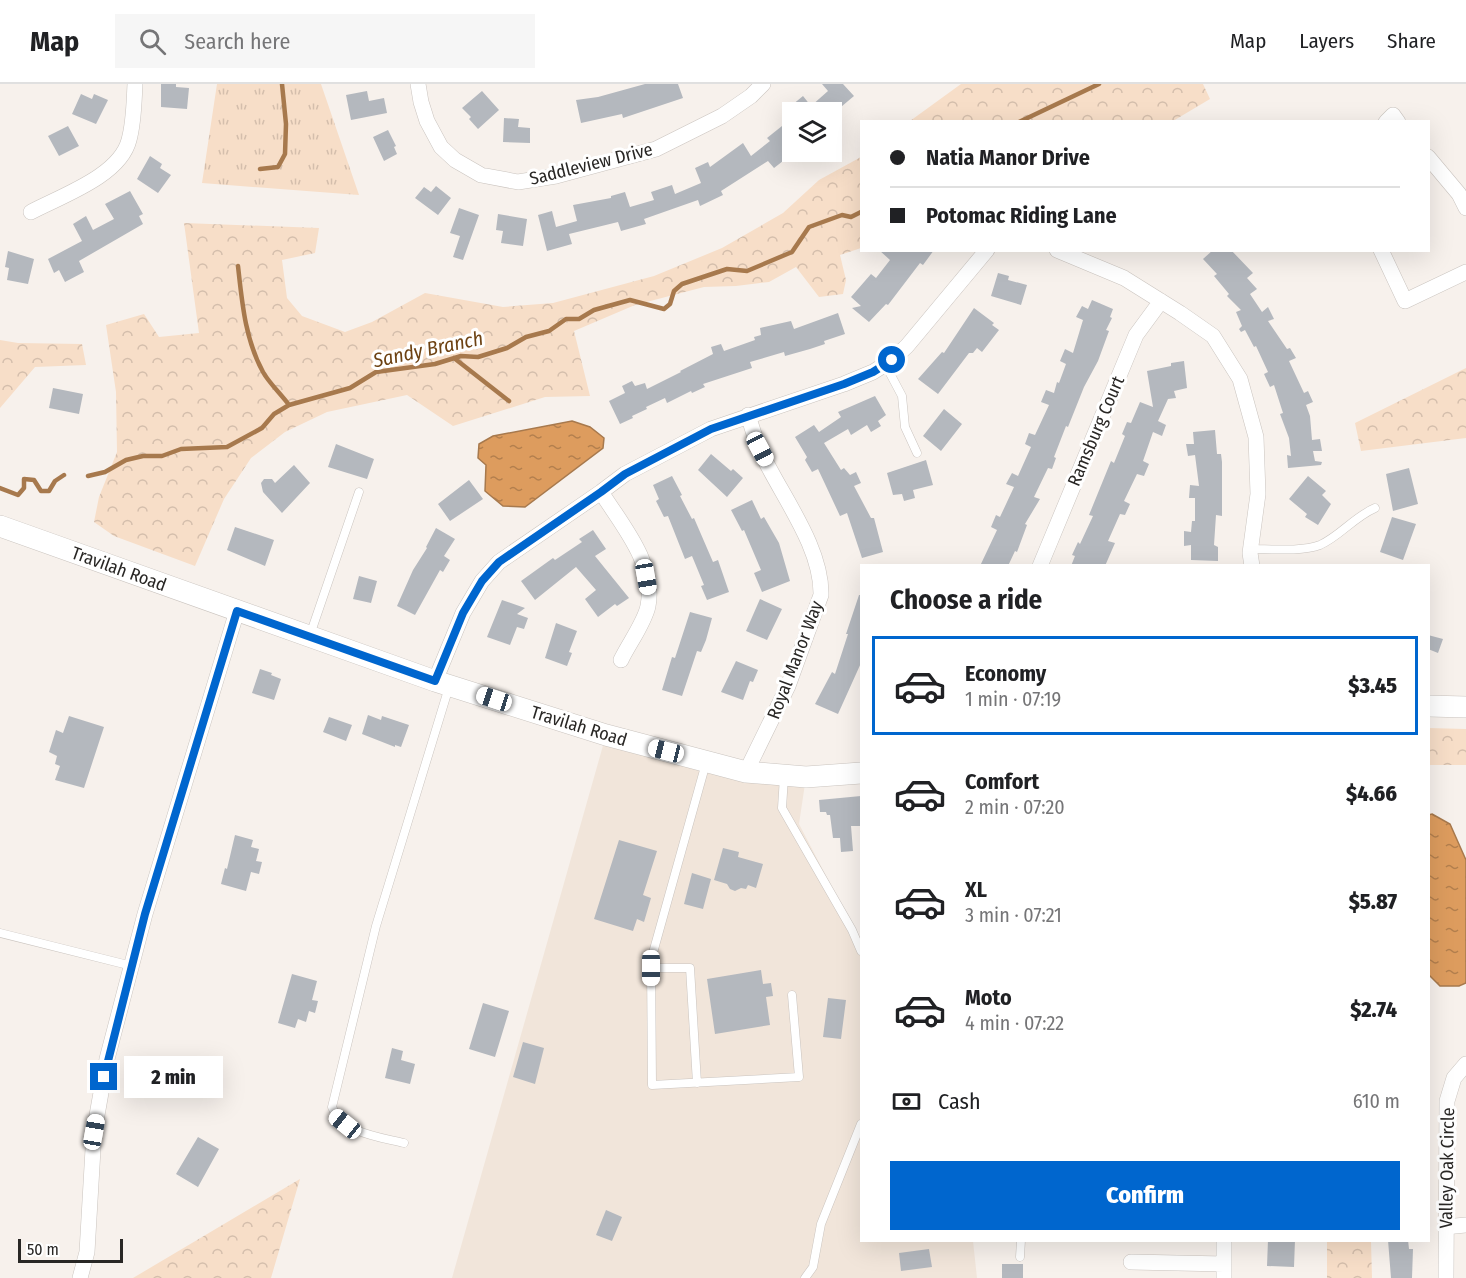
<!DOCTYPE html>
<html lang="en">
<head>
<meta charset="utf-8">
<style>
	:root { --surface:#fff; --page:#f6f6f6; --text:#202124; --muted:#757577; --line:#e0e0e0; --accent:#0066ce }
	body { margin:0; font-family:"Fira Sans Condensed",sans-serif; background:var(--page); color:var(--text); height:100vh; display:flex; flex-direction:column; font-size:22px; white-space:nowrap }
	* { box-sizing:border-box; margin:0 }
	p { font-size:20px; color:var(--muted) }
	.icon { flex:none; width:33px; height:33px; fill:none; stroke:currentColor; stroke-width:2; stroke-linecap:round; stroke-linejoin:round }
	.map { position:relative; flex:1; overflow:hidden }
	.drawer { position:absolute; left:860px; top:480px; width:570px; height:678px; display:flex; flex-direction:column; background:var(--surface); border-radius:0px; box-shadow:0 6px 24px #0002 }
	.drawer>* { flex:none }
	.guide { position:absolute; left:860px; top:36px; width:570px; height:132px; border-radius:0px; box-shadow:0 6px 24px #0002; display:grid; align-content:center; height:132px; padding:0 30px; background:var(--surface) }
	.tools { position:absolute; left:782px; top:18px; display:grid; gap:12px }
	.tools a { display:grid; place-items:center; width:60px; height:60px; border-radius:0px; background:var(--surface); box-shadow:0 6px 24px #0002; font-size:30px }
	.scale { position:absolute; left:18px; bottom:15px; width:105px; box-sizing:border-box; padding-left:6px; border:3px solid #292725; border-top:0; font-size:16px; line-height:21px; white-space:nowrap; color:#292725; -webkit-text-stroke:4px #fff; paint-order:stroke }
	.end { position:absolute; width:27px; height:27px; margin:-14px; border:8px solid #0066ce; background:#fff; box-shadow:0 0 0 3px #fff }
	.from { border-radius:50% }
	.bubble { position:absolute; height:42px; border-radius:0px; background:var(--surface); box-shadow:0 6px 24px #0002; font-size:20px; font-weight:800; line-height:42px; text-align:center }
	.car { position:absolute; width:18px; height:36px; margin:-18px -9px; border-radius:8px; box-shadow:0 0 4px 2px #0007; background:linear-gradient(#fff 24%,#345 0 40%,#fff 0 76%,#345 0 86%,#fff 0) }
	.guide b { display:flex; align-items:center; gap:21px; height:57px; font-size:22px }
	.guide b+b { border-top:2px solid var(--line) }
	.guide i { width:15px; height:15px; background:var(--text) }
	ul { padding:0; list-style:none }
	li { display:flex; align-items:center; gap:18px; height:99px; margin:0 12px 9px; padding:0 18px; border:3px solid transparent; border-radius:0px }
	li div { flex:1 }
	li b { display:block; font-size:22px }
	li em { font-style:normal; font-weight:800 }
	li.on { border-color:var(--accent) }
	li>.icon { width:54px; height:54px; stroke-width:1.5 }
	h2 { padding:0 30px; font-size:27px; line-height:72px }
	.pay { display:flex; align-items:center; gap:15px; height:66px; padding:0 30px; font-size:22px }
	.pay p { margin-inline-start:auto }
	.action { display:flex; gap:12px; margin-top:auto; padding:12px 30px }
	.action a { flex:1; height:69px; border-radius:0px; background:var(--accent); color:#fff; font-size:24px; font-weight:800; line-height:69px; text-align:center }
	header { display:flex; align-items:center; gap:36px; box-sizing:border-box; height:84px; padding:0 30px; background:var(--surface); border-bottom:2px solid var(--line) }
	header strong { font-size:28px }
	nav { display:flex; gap:33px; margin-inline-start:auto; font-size:21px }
	.search { width:420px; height:54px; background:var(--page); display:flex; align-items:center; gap:15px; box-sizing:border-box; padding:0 21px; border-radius:0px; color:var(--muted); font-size:22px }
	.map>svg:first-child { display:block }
	.built { fill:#f1e5da }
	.grass { fill:url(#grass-tufts) }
	.forest { fill:url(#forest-crowns) }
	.water { fill:url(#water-ripples); stroke:#a7794d; stroke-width:1.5 }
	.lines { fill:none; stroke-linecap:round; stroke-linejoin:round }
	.stream { stroke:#a7794d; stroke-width:4.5 }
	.building { fill:#b4b8be }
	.lane-casing { stroke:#cac4bf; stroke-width:9 }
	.street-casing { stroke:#cac4bf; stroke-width:16 }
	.secondary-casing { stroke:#cac4bf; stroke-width:22 }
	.lane { stroke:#fff; stroke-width:8 }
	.street { stroke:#fff; stroke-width:15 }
	.secondary { stroke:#fff; stroke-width:21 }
	.route { stroke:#0066ce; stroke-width:8 }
	.labels { text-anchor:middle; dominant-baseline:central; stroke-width:6; stroke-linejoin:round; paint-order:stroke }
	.street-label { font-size:18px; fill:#292725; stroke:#fff }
	.water-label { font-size:20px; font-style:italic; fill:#6d4213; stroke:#fff }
</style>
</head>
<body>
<header>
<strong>Map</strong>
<div class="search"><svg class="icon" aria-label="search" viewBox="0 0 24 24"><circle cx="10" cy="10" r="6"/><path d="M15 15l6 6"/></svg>Search here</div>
<nav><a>Map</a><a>Layers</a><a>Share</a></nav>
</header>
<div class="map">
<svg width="1466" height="1194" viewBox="0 0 1466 1194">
	<defs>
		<pattern id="grass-tufts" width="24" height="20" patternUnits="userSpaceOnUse" patternTransform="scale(1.5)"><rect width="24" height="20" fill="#f7dec8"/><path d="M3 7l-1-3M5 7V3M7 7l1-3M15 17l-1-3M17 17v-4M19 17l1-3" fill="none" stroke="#d4beac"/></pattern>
		<pattern id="forest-crowns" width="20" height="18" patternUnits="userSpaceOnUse" patternTransform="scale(1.5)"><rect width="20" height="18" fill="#f7dec8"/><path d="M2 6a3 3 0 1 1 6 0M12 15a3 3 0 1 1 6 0" fill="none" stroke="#d4beac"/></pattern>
		<pattern id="water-ripples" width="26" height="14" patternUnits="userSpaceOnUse" patternTransform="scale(1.5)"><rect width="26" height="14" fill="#dd9c5e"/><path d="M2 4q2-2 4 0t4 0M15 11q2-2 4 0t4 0" fill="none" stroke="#b37f4d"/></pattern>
	</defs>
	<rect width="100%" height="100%" fill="#f7f1ec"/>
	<path class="built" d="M606,651L806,693L799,740L861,859V1156L973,1157L977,1194H452Z"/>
	<path class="grass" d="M217,0H321L359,111L202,99Z"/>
	<path class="forest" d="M961,0H1203L1210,15L1173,37H910Z
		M861,73V164L840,171L846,196L843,210L819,213L796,183L769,198L736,202L704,203L635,221L574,247L590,312L545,313L453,342L407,311L327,328L285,348L251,374L224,415L195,482L114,452L94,438L99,413L117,368L116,308L106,241L144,230L159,253L199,249L184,139L319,144L315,169L282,176L287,214L302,232L345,248L372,238L425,209L503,223L553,219L654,192L722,164L783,129L819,96Z
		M0,256L18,259L82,260L86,281L35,283L0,324Z
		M1466,284V354L1361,367L1355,339Z
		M1428,644L1466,645V681H1428Z
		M300,1095L271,1194H133Z
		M1327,1157H1371L1372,1194H1327Z"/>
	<path class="water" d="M572,337L590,343L604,354L603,364L525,423L503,422L485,407L486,381L478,374L479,360L493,352Z
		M1432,730L1450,740L1466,776V899L1459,902H1440L1428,890V731Z"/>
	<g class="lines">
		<path class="stream" d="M1019,38L1099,0
			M260,85L278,83L285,70L286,40L282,0
			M238,182C242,218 245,255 263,288C269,299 281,310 289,321
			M454,274L509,317
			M88,392L105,388L126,376L143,372H162L181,365L227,363L262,344L274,330L289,321L350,304L376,288L435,280L461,272L478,273L507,264L526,253L549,247L566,235H579L594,226L630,216L664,225L670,220L674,207L682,200L727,185L747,187L792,168L809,143L842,131L851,133L861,128
			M0,404L18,411L24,404V395L34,396L41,407H49L55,397L64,391"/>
	</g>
	<path class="building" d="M161,0H176V3L189,4L187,25L161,23Z
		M645,0H678L683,14L623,34L622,30L581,39L576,16L598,13Z
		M822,0H843L854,12L835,28H798L792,21L803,12L811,22L828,7Z
		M367,7L369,17L384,14L387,29L351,36L346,11Z
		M482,7L499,26L478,45L469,35L471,33L462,24Z
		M81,10L92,15L94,10L108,16L96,40L72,30Z
		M504,34L519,35L518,43L530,44V59L503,58Z
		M792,34V70L774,84L768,77L721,107L723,111L700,122L698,116L644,135L646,140L621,147L618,138L569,150L572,160L547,167L538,131L552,127L556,143L577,137L573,121L611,114V112L625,108L630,123L654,116L651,108L672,101L675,110L701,99L695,84L708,78L710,83L743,59L751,72L770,57L767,54Z
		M68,42L79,62L59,72L48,52Z
		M388,46L396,62L394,63L397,70L384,77L373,53Z
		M150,72L162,80L160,84L171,91L158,109L137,95Z
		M436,102L451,114L438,131L415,114L424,103L431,108Z
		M130,107L143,130L139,132L143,140L79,177L84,188L65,198L59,186L54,189L48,175L82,157L73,140L86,132L93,146L114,135L105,120Z
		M459,124L479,131L463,176L453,173L460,152L450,149Z
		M498,130L527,135L523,162L501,159L503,147L496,146Z
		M879,166H934L923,181L920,179L888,221L886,220L869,238L852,224L861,222L851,213L871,190L876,194L890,176Z
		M1213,166H1231L1253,189L1247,194L1257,205L1250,210L1262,228L1268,223L1274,235L1268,237L1287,265L1290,264L1296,274L1289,277L1304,309L1308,307L1313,318L1306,321L1310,332L1312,356L1320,355L1322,367H1313L1315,377L1322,378L1321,381L1288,384L1287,371L1291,372L1289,354L1280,330L1283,329L1274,301L1270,303L1264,290L1268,288L1256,262L1254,263L1245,246L1241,248L1239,245L1242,242L1236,228L1241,226L1227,212L1229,210L1214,192L1217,190L1203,175Z
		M8,167L34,175L28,200L7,196L9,184L5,183Z
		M998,189L1009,192L1008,196L1027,201L1021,221L991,212Z
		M1092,216L1113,225L1110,233L1112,234L1106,246L1109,247L1098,277L1084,303L1068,343L1066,342L1054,373L1056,374L1052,385L1048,384L1034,413L1040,415L1025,440L1027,441L1017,468L1015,467L1008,482H980L997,446L991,443L996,431L1000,433L1014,403L1006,400L1012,389L1018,392L1031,363L1025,360L1029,349L1035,351L1049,321L1041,318L1046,306L1054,309L1057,298L1059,299L1066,280L1060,277L1065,265L1073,269L1083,236L1076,233L1082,222L1088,225Z
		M974,224L994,239L992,241L999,246L982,268L977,264L973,269H969L938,310L918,295L942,268L944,269Z
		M838,229L845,250L824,257L825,260L810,265L785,272L784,268L750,278L752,284L703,300L705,303L692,309L691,307L667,319L665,314L646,323L647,325L632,332L633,334L620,340L609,317L625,309L622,302L632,297L635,302L645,299L647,305L681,288L680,287L713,270L711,263L721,260L724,267L755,256L754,253L761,251L760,244L791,237L794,245Z
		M1184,277L1187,304L1174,307L1176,314L1168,315L1158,337L1166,341L1162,352L1153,348L1143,377L1149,380L1144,392L1137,390L1124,417L1130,420L1125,431L1120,430L1108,457L1115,459L1105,482H1071L1075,472L1072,471L1078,458L1080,460L1093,432L1089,431L1111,377L1114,379L1125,352L1122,350L1127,338L1131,339L1140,318L1153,323L1147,287L1171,282V279Z
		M53,304L83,310L79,330L49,324Z
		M875,312L886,331L878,337L881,342L871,348L867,341L851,351L848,345L824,359L841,386L844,384L850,391L856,388L861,399L854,402L871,434H874L883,468L862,474L847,429L840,432L818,385L812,388L805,376L807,373L795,353L814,341L819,348L841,333L838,328Z
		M944,325L962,340L941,367L923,352Z
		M1215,346L1217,370H1221L1222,378V432L1216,431L1214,461L1218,463V477L1191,476V461L1184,462V447L1191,448L1192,437H1195V414H1189L1190,401L1199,402L1195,371L1188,372L1186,360H1194L1193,348Z
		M336,360L374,375L367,395L328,383Z
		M711,370L731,387L733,385L743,394L727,413L698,386Z
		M926,376L933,401L913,406L915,414L904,417L902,410L893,411L887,389Z
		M294,381L310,399L282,429L263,408L261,399L264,395H272L275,399Z
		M1409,384L1418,420L1393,427L1386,390Z
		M672,392L682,411L680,412L692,435L694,434L713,478L718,476L729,508L707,516L701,502L704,501L692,472L685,475L668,432L664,433L656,417L659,415L653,401Z
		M1308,392L1326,407L1322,411L1331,420L1318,441L1305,433L1307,430L1289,415Z
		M469,396L483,415L450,437L438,420Z
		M752,416L761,435L764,433L779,459L790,497L762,508L754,489L761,486L744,446L742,447L731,426Z
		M1392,433L1416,440L1403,476L1380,468Z
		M235,443L274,456L265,482L227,466Z
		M436,444L455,455L444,472L450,476L443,488L440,486L415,531L397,522L413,486L427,464L426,463Z
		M593,446L606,465L595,472L629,514L617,522L615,520L598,533L585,515L596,506L576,483L535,516L521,497L553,474L555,476L582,458L579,455Z
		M359,492L377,497L371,519L353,515Z
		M859,511H861V579L838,630L815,620L832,588L835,590L848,550H846Z
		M760,515L782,525L767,556L746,547Z
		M502,516L525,524L517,530L528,534L524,545L517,543L510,561L487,553Z
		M690,528L712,534L706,556L701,568L697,567L682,612L662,606L672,573L675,574Z
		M556,539L577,547L569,568L572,569L567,582L545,574Z
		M1428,551L1443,555L1438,569L1428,565Z
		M736,577L758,586L753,598L750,597L743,616L721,608Z
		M260,585L272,589L271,591L281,595L274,616L252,609Z
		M368,631L381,636L382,632L409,641L401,663L395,661V663L362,650Z
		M69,632L104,643L84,704L55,696L60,682L55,680L57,672L49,668L56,646L63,649Z
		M329,633L352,641L346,657L323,648Z
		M861,712V742H851L853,767L841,768L840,754H833L830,731H827L826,728H820L819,716Z
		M235,751L253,756L251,763L259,765L256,777L262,778L259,790L251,788L246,807L221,800L225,784L227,785Z
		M619,756L657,767L643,811L651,814L644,838L637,835L633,847L594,835Z
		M723,764L739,768L738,773L763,780L756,804L748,801L746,805L741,804L735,807L730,805L727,800L714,796Z
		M692,789L711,795L703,825L684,820Z
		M761,886L763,900L771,899L773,912L766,913L770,941L715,950L707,895Z
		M292,890L317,897L312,916L318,917L315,929L309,927L306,938L298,935L295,944L278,939Z
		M828,914L846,916L841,955L823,953Z
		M483,919L509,927L495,973L469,965Z
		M523,958L544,964L535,1000L513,993Z
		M392,964L403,967L401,976L415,980L410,1000L385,994Z
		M198,1053L219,1065L198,1103L176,1090Z
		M606,1126L622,1133L612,1157L596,1151Z
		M1268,1156H1295L1294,1183L1267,1182Z
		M1388,1156H1408L1409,1165H1413L1412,1194H1391Z
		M929,1165L932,1183L901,1187L899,1169Z
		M1002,1180H1023V1194H1002Z"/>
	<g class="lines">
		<defs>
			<path id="lane" d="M885,280L902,312L905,343L917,369
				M1250,465C1270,465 1302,468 1320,461C1340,452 1354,433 1375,424
				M310,551L359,408
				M706,679L651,876L652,1001L799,993L792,911
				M784,693L782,724L852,846L861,867
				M0,849L132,882
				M651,884H690L697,999
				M404,1059C380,1053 342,1049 332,1023L376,842L449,603
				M1020,1173L1021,1156
				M805,1194L813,1183L821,1140L861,1040"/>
			<path id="street" d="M418,0L421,18L427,37L441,63L455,76L481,91L518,98L556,92L656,65L722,32L751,12L763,0
				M1386,38L1393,31L1398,38
				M1428,73L1459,110L1466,124
				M31,128C61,112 120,92 129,56C134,38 134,18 135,0
				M1057,166L1124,194L1180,229L1213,252L1240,295L1256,353L1258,410L1250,469L1252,482
				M1381,166L1405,217L1466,188
				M601,408C622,441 656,480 648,522C645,538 628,561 621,576
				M1040,482L1136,251L1161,217
				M435,597L463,529L482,497L499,478L601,408L625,390L711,345L844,300L873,288L892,276L907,262L987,166
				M746,688L788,602L821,511C822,462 780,410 760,366C755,355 752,343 748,331
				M1445,1143L1466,1141
				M1131,1178L1224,1180
				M80,1194L87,1168L94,1048L107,975L145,830L237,527
				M1224,1194V1156
				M1446,1194L1447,1017L1454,994L1466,980"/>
			<path id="secondary" d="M0,442L435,597L606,651L746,688L806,693L861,689
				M1428,622L1466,623"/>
		</defs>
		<use href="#lane" class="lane-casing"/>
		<use href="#street" class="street-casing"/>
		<use href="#secondary" class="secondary-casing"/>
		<use href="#lane" class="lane"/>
		<use href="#street" class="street"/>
		<use href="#secondary" class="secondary"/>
	</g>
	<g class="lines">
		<path class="route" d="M104,993L145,830L237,527L435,597L463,529L482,497L499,478L601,408L625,390L711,345L844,300L873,288L892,276"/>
	</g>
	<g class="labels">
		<g class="street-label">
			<text transform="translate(591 80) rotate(-14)">Saddleview Drive</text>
			<text transform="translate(1096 347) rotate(-67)">Ramsburg Court</text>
			<text transform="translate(119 485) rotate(20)">Travilah Road</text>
			<text transform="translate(795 576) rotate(-69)">Royal Manor Way</text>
			<text transform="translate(579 642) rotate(17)">Travilah Road</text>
			<text transform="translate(1447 1084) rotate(-89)">Valley Oak Circle</text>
		</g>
		<g class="water-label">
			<text transform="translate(428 265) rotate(-12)">Sandy Branch</text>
		</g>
	</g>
</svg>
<div class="tools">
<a><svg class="icon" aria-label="layers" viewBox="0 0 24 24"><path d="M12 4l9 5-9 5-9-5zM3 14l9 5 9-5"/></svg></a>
</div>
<div class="scale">50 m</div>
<i class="end from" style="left:892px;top:276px"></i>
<i class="end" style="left:104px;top:993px"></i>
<div class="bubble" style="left:124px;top:972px;width:99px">2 min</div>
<i class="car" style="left:760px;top:365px;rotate:152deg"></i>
<i class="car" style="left:646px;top:493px;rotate:170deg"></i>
<i class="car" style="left:494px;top:615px;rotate:288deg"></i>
<i class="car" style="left:666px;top:667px;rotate:284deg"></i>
<i class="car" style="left:651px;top:884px;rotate:180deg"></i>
<i class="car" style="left:345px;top:1040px;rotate:309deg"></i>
<i class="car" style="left:94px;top:1048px;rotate:10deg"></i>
<div class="guide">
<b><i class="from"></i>Natia Manor Drive</b>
<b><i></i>Potomac Riding Lane</b>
</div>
<section class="drawer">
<h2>Choose a ride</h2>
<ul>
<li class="on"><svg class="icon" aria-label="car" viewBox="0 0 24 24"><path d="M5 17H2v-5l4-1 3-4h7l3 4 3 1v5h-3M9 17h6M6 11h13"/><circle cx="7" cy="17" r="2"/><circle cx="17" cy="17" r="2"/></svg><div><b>Economy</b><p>1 min · 07:19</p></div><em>$3.45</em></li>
<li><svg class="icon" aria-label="car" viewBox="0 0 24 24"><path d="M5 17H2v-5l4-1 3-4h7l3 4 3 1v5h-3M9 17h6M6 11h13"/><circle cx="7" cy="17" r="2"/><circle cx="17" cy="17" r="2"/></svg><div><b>Comfort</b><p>2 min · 07:20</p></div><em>$4.66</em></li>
<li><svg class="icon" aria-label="car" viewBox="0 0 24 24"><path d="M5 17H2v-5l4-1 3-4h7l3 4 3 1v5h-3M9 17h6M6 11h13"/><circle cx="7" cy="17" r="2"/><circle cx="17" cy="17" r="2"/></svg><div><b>XL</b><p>3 min · 07:21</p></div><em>$5.87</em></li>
<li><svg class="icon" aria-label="car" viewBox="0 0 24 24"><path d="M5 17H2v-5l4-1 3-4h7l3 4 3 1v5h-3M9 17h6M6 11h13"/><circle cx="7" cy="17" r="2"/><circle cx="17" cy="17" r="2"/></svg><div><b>Moto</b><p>4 min · 07:22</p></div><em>$2.74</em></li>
</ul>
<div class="pay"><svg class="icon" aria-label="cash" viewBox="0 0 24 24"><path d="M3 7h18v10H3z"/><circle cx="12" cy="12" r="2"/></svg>Cash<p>610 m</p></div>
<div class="action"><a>Confirm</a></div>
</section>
</div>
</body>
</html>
